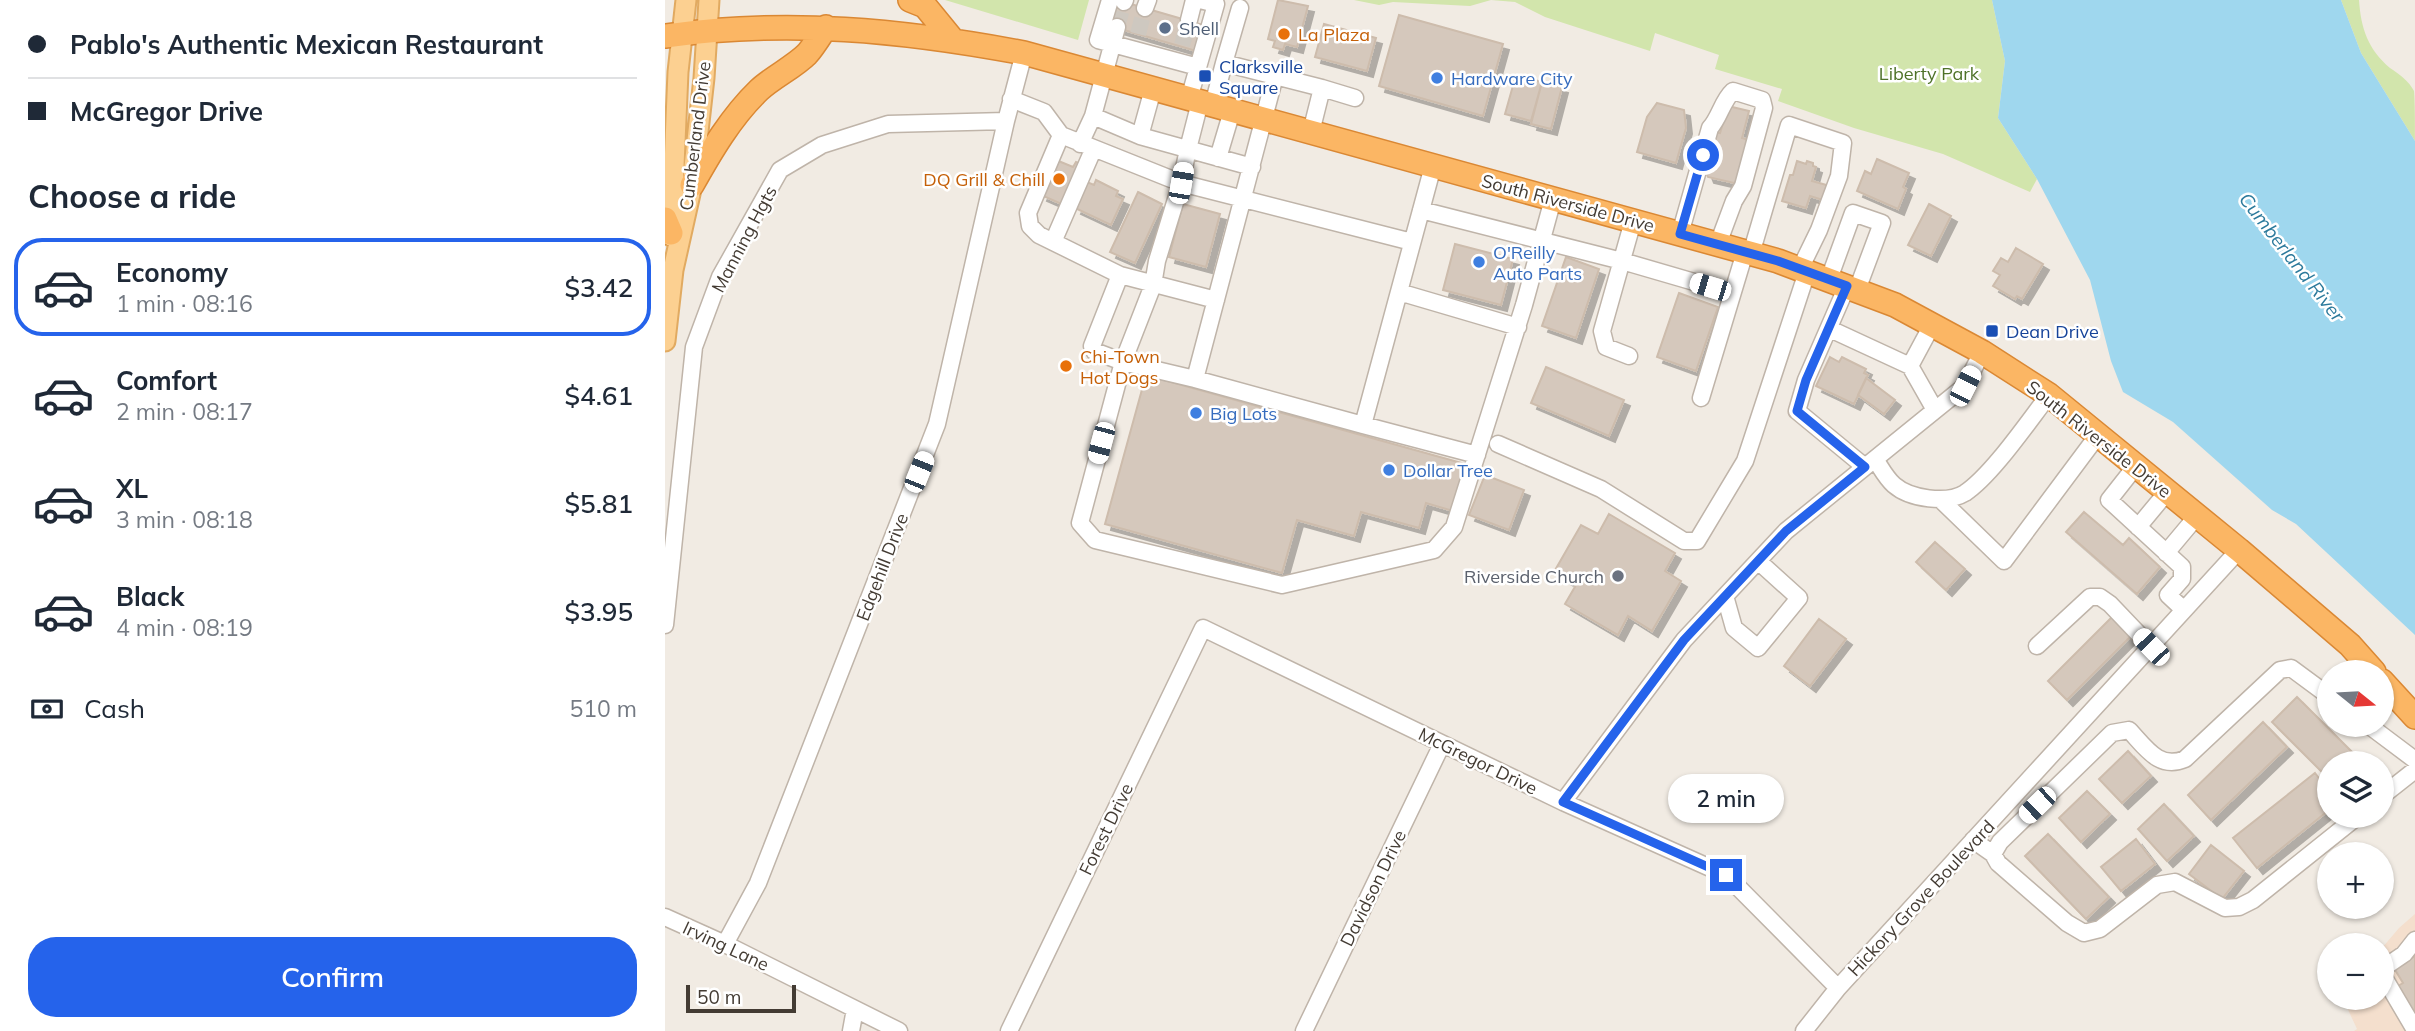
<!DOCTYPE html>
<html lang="en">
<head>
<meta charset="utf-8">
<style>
	:root { --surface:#fff; --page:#f6f6f7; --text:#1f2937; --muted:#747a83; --line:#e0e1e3; --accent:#2563eb }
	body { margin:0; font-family:Mulish,sans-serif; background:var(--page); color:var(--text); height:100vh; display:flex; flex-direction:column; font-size:26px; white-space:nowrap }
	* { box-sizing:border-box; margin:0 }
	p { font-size:23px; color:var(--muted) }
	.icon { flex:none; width:38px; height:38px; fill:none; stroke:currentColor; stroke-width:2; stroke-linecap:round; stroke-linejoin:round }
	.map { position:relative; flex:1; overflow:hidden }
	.drawer { display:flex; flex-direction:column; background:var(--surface); width:665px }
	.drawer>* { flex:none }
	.guide { display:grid; align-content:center; height:154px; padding:0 28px; background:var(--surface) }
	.needle { width:46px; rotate:108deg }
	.controls { position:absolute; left:1652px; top:660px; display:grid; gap:14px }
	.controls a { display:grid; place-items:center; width:77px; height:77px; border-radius:50%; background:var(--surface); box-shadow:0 2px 5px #0004; font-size:35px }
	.scale { position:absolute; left:21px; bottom:18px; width:110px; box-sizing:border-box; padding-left:7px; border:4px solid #433b33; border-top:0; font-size:19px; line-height:24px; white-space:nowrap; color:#433b33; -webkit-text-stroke:5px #fff; paint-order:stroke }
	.end { position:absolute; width:32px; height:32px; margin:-16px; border:9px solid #2563eb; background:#fff; box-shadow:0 0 0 4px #fff }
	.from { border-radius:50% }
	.bubble { position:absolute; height:49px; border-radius:24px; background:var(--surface); box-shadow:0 2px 5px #0004; font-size:23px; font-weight:600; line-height:49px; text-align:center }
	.car { position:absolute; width:21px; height:42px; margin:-21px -10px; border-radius:9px; box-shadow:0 0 5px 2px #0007; background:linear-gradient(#fff 24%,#345 0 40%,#fff 0 76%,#345 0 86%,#fff 0) }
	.guide b { display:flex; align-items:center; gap:24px; height:66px; font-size:26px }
	.guide b+b { border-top:2px solid var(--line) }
	.guide i { width:18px; height:18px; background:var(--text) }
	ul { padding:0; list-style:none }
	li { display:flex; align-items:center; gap:21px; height:98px; margin:0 14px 10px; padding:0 14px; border:4px solid transparent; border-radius:28px }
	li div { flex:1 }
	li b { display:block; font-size:26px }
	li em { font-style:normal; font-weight:600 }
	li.on { border-color:var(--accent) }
	li>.icon { width:63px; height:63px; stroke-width:1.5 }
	h2 { padding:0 28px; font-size:32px; line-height:84px }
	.pay { display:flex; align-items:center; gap:18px; height:77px; padding:0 28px; font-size:26px }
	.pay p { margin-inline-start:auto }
	.cta { display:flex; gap:14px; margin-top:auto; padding:14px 28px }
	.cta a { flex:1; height:80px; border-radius:28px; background:var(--accent); color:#fff; font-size:28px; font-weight:600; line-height:80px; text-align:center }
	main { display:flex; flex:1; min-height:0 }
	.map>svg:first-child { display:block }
	.commercial { fill:#f4dfcd }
	.green { fill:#d2e5ac }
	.water { fill:#9fd7ee }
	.building { fill:#d5c8bc; stroke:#cdbcac; stroke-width:2; filter:url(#shadow) }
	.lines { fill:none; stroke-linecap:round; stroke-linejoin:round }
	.minor-tunnel { stroke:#cec8c0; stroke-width:16; stroke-dasharray:16 8; stroke-linecap:butt }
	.minor-casing { stroke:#bfb4a9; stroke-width:19 }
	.major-casing { stroke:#e1aa61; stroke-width:23 }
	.highway-casing { stroke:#da8834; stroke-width:26 }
	.minor { stroke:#fff; stroke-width:16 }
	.major { stroke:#fcd091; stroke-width:19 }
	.highway { stroke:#fbb664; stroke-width:23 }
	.route { stroke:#2563eb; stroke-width:9 }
	.service-dot { fill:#5c6f8a; stroke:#fff; stroke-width:2.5 }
	.food-dot { fill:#e8710a; stroke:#fff; stroke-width:2.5 }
	.transit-dot { fill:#1a4fb4; stroke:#fff; stroke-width:2.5 }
	.shop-dot { fill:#3f7fe0; stroke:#fff; stroke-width:2.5 }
	.worship-dot { fill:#6b7280; stroke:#fff; stroke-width:2.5 }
	.labels { text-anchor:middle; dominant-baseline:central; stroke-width:5; stroke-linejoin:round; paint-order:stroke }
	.service-label { font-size:18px; fill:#4e5e75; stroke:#fff; text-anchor:start }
	.food-label { font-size:18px; fill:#c56008; stroke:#fff; text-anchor:start }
	.transit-label { font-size:18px; fill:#164399; stroke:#fff; text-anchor:start }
	.park-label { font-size:18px; fill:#4e7228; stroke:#fff }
	.shop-label { font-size:18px; fill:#366cbe; stroke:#fff; text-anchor:start }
	.street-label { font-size:18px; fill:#433b33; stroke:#fff }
	.worship-label { font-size:18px; fill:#5b616d; stroke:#fff; text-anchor:end }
	.water-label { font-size:19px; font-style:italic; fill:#2c7a9c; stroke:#fff }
</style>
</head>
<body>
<main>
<section class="drawer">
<div class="guide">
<b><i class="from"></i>Pablo's Authentic Mexican Restaurant</b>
<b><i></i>McGregor Drive</b>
</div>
<h2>Choose a ride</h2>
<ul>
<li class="on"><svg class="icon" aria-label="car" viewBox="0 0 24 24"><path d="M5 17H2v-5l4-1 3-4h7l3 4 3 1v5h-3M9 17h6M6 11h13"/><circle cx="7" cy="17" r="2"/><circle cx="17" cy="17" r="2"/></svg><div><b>Economy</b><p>1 min · 08:16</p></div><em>$3.42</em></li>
<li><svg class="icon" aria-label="car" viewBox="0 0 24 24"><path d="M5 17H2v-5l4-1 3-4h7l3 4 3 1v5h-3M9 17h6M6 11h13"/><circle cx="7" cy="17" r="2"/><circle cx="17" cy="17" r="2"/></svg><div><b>Comfort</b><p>2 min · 08:17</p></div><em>$4.61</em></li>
<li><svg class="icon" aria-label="car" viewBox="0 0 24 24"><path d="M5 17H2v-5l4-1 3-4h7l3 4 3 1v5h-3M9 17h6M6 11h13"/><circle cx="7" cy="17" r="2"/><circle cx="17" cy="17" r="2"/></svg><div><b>XL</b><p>3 min · 08:18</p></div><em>$5.81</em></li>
<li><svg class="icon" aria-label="car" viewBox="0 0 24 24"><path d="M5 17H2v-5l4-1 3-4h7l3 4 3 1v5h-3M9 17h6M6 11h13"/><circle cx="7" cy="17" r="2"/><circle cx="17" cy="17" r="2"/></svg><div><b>Black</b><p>4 min · 08:19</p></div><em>$3.95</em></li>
</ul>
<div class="pay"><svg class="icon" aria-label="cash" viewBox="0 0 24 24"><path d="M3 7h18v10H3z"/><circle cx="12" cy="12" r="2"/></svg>Cash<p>510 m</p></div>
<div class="cta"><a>Confirm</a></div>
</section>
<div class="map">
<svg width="1750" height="1031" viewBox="0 0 1750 1031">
	<defs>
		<filter id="shadow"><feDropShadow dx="6" dy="6" stdDeviation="0" flood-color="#0004"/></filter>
	</defs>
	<rect width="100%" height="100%" fill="#f1ebe3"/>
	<path class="commercial" d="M1750,914V1031H1689L1692,1029L1679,1001L1682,998H1717V948L1734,928Z"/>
	<path class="green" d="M280,0H424L413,40Z
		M689,0H1327L1340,61L1333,118L1372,179L1365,192L1278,154L1189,128L1113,101L1117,89L1050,69L1054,55L990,33L985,51L880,17L850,2L826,0L805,6L728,2L714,5Z
		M1676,0H1694C1696,29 1703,49 1725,68C1734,74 1744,81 1749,91C1750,101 1750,128 1750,141L1696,53Z"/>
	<path class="water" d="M1327,0H1676L1696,53L1750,141V635L1631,524L1607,510L1508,422L1458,392L1446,361L1425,280L1372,179L1333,118L1340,61Z"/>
	<path class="building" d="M452,0L538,25L531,51L442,25Z
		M613,0L643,6L632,47L620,44L618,50L608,47L610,41L603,39Z
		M734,15L838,44L818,116L714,86Z
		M659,24L711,38L702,71L650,57Z
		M851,75L877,82L866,121L840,114Z
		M877,82L897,87L886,129L866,124Z
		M992,103L1019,110L1021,128L1011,163L972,152L982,117Z
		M1063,106L1084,111L1077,138L1087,141L1077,177L1069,183L1043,177L1039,167L1049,132L1055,133Z
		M1212,159L1244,173L1238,187L1241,189L1233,209L1192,191L1200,171L1206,174Z
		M391,160L408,167L411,162L419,165L401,206L376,195Z
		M1132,161L1141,164L1142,161L1148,163V166L1151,167L1147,181L1165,186L1161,201L1145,196L1141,208L1117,201L1125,175H1128Z
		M431,180L453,191L451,196L458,199L446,225L410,208L422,182L429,185Z
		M473,192L497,204L470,263L445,252Z
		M518,204L555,214L541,267L504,257Z
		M1264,204L1286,216L1266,256L1243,245Z
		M790,244L848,259L836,305L778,290Z
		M1351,248L1378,264L1357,299L1352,296L1350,299L1328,286L1335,275L1328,271L1336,258L1343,262Z
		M901,257L934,269L911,338L877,326Z
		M1014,293L1053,307L1031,371L992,357Z
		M1165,357L1174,362L1177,357L1201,369L1199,373L1203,375L1189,404L1151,386Z
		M881,367L959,400L944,436L866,403Z
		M481,375L800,464L788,511L761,503L754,528L696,512L689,536L632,520L617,573L440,524Z
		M1201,378L1230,400L1219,414L1193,395Z
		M820,475L859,490L844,530L804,515Z
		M1419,512L1458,545L1464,538L1495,567L1472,594L1401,532Z
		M944,514L1010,553L1000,571L1016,581L987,631L963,616L953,635L900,604L911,585L889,572L916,525L933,534Z
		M1270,542L1300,569L1281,590L1251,562Z
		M1447,617L1466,636L1402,700L1383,681Z
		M1154,619L1181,639L1145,686L1119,666Z
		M1632,697L1698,763H1664V779L1607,722Z
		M1598,722L1622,747L1546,820L1523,795Z
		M1463,751L1486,776L1457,803L1434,779Z
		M1650,773L1664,791V810L1592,868L1568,838Z
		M1422,791L1445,814L1416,842L1394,818Z
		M1499,804L1529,836L1502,861L1473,829Z
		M1383,834L1444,897L1421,919L1360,856Z
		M1471,839L1490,864L1456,891L1436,867Z
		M1546,845L1579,871L1557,899L1524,874Z
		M1750,956V1015L1733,986L1738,983L1729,968Z"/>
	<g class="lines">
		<path class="minor-tunnel" d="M452,27L459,2
			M473,34L480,8
			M517,45L524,20"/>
		<defs>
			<path id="minor" d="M445,0L433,40L533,67
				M459,2L460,0
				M480,8L483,0
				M524,20L529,0
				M559,63L575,8
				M610,76L530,379L698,425L768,166
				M657,88L690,98
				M346,99L379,112L396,135L516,183L747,242
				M524,99L551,4L535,0
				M548,105L559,63L657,88L646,132
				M428,116L452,27
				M396,135L363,213L365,226L374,235L455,275L427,346L429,351L458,362L415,523L430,540L617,585L769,550L789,527L859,305L888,199
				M475,136L488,89
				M415,144L428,116L475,136L587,167
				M553,158L567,111
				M756,210L957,261L1067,293
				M1015,234L1045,128C1055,117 1057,101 1068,91L1097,100L1099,108L1078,186L1069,201L1053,244
				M388,242L428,150
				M1086,254L1124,125L1178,143L1174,176L1154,230L1135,269
				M455,275L551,300
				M1164,279L1188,213L1217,223L1192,290
				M1182,286L1141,380L1132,411L1200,467
				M734,292L853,327
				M1165,329L1245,366L1270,410
				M964,356L941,347L937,331L968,221
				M1245,366L1267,325
				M530,379L458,362L488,285L492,261L516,183L523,149L535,102
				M1036,398L1080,252
				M698,425L812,455
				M833,444L936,489L1019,541H1032L1080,461L1142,272
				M1210,459C1216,468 1221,478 1229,485C1245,499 1282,504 1300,493C1327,475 1363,422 1384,395
				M1470,467L1444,500L1517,567V579L1503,595L1519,610
				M1276,500L1339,561L1433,435
				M1473,527L1502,492
				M1501,553L1532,516
				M1060,596L1069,628L1093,648L1134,598L1093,561
				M0,625L29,347L55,277L115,170L157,145L223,124L341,121
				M1372,646L1425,597H1435L1445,604L1486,647
				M1702,724L1750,760
				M1717,796L1750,770
				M898,802L1019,640L1121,531L1300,386L1317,352
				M1308,840L1328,854L1333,863L1402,923L1419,933L1435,929L1492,885L1510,882L1560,908L1574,907L1588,900L1693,816
				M1328,854L1335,842L1447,733L1464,730C1481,748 1494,770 1520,759L1615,670L1626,668L1664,696
				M0,917L60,944L234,1031
				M60,944L93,883L272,424L341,121L359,53
				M1717,969L1739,954L1750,940
				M1717,974L1750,1030
				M186,1031L190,1009
				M344,1031L538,628L898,802L1061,875L1173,988
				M639,1031L777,744
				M1139,1031L1173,988L1574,550"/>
			<path id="major" d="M6,236L13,72L21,0
				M0,341L8,270L27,185L39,78L44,0"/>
			<path id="highway" d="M245,0L260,6L287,39
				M0,36C123,19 237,30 359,53L1113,261L1230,305L1317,352L1384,395L1574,550L1685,645L1709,672
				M27,185C46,151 66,117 94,90C108,77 129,67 142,54C149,46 155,36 161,27
				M0,219L6,233
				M1717,681L1750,717"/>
		</defs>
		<use href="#minor" class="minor-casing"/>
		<use href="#major" class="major-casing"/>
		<use href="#highway" class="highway-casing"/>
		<use href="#minor" class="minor"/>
		<use href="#major" class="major"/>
		<use href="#highway" class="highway"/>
	</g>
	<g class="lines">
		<path class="route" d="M1038,155L1015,234L1113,261L1182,286L1141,380L1132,411L1200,467L1121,531L1019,640L898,802L1061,875"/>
	</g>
	<circle class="service-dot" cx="500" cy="28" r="7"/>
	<g class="food-dot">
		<circle cx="619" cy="34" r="7"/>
		<circle cx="394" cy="179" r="7"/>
		<circle cx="401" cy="366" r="7"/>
	</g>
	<g class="transit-dot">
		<rect x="533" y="69" width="14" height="14" rx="3.5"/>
		<rect x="1320" y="324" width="14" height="14" rx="3.5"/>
	</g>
	<g class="shop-dot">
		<circle cx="772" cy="78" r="7"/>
		<circle cx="814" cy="262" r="7"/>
		<circle cx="531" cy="413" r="7"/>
		<circle cx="724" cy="470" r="7"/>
	</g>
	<circle class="worship-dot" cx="953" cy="576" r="7"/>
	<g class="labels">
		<g class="service-label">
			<text x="514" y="28">Shell</text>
		</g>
		<g class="food-label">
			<text x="633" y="34">La Plaza</text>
			<text x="380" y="179" text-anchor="end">DQ Grill &amp; Chill</text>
			<text x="415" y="356">Chi-Town<tspan x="415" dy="21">Hot Dogs</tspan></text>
		</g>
		<g class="transit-label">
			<text x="554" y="66">Clarksville<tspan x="554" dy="21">Square</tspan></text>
			<text x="1341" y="331">Dean Drive</text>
		</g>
		<g class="park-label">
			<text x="1264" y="73">Liberty Park</text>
		</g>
		<g class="shop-label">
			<text x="786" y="78">Hardware City</text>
			<text x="828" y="252">O'Reilly<tspan x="828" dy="21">Auto Parts</tspan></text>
			<text x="545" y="413">Big Lots</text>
			<text x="738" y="470">Dollar Tree</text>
		</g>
		<g class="street-label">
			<text transform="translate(30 136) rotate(-83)">Cumberland Drive</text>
			<text transform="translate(903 203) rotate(15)">South Riverside Drive</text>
			<text transform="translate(79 239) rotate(-62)">Manning Hgts</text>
			<text transform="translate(1434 439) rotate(38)">South Riverside Drive</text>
			<text transform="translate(217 567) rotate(-69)">Edgehill Drive</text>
			<text transform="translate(813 761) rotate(26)">McGregor Drive</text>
			<text transform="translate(441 829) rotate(-64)">Forest Drive</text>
			<text transform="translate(708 888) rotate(-64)">Davidson Drive</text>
			<text transform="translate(1256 898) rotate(-47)">Hickory Grove Boulevard</text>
			<text transform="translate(61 946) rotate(25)">Irving Lane</text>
		</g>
		<g class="worship-label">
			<text x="939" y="576">Riverside Church</text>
		</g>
		<g class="water-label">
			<text transform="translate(1627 257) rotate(52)">Cumberland River</text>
		</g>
	</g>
</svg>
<div class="controls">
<a><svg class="needle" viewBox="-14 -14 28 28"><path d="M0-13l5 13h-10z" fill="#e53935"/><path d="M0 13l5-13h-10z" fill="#747a83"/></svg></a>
<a><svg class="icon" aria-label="layers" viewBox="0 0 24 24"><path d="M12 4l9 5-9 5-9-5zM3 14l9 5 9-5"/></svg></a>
<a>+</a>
<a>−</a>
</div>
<div class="scale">50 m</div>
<i class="end from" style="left:1038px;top:155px"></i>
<i class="end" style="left:1061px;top:875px"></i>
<div class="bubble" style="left:1003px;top:774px;width:116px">2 min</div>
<i class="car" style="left:516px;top:183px;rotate:10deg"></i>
<i class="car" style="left:1045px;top:287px;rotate:287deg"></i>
<i class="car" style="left:1300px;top:386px;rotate:27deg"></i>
<i class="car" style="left:436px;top:443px;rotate:195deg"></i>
<i class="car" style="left:254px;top:472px;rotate:22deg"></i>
<i class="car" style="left:1486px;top:647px;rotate:316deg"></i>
<i class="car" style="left:1372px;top:805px;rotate:226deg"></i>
</div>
</main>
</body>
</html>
